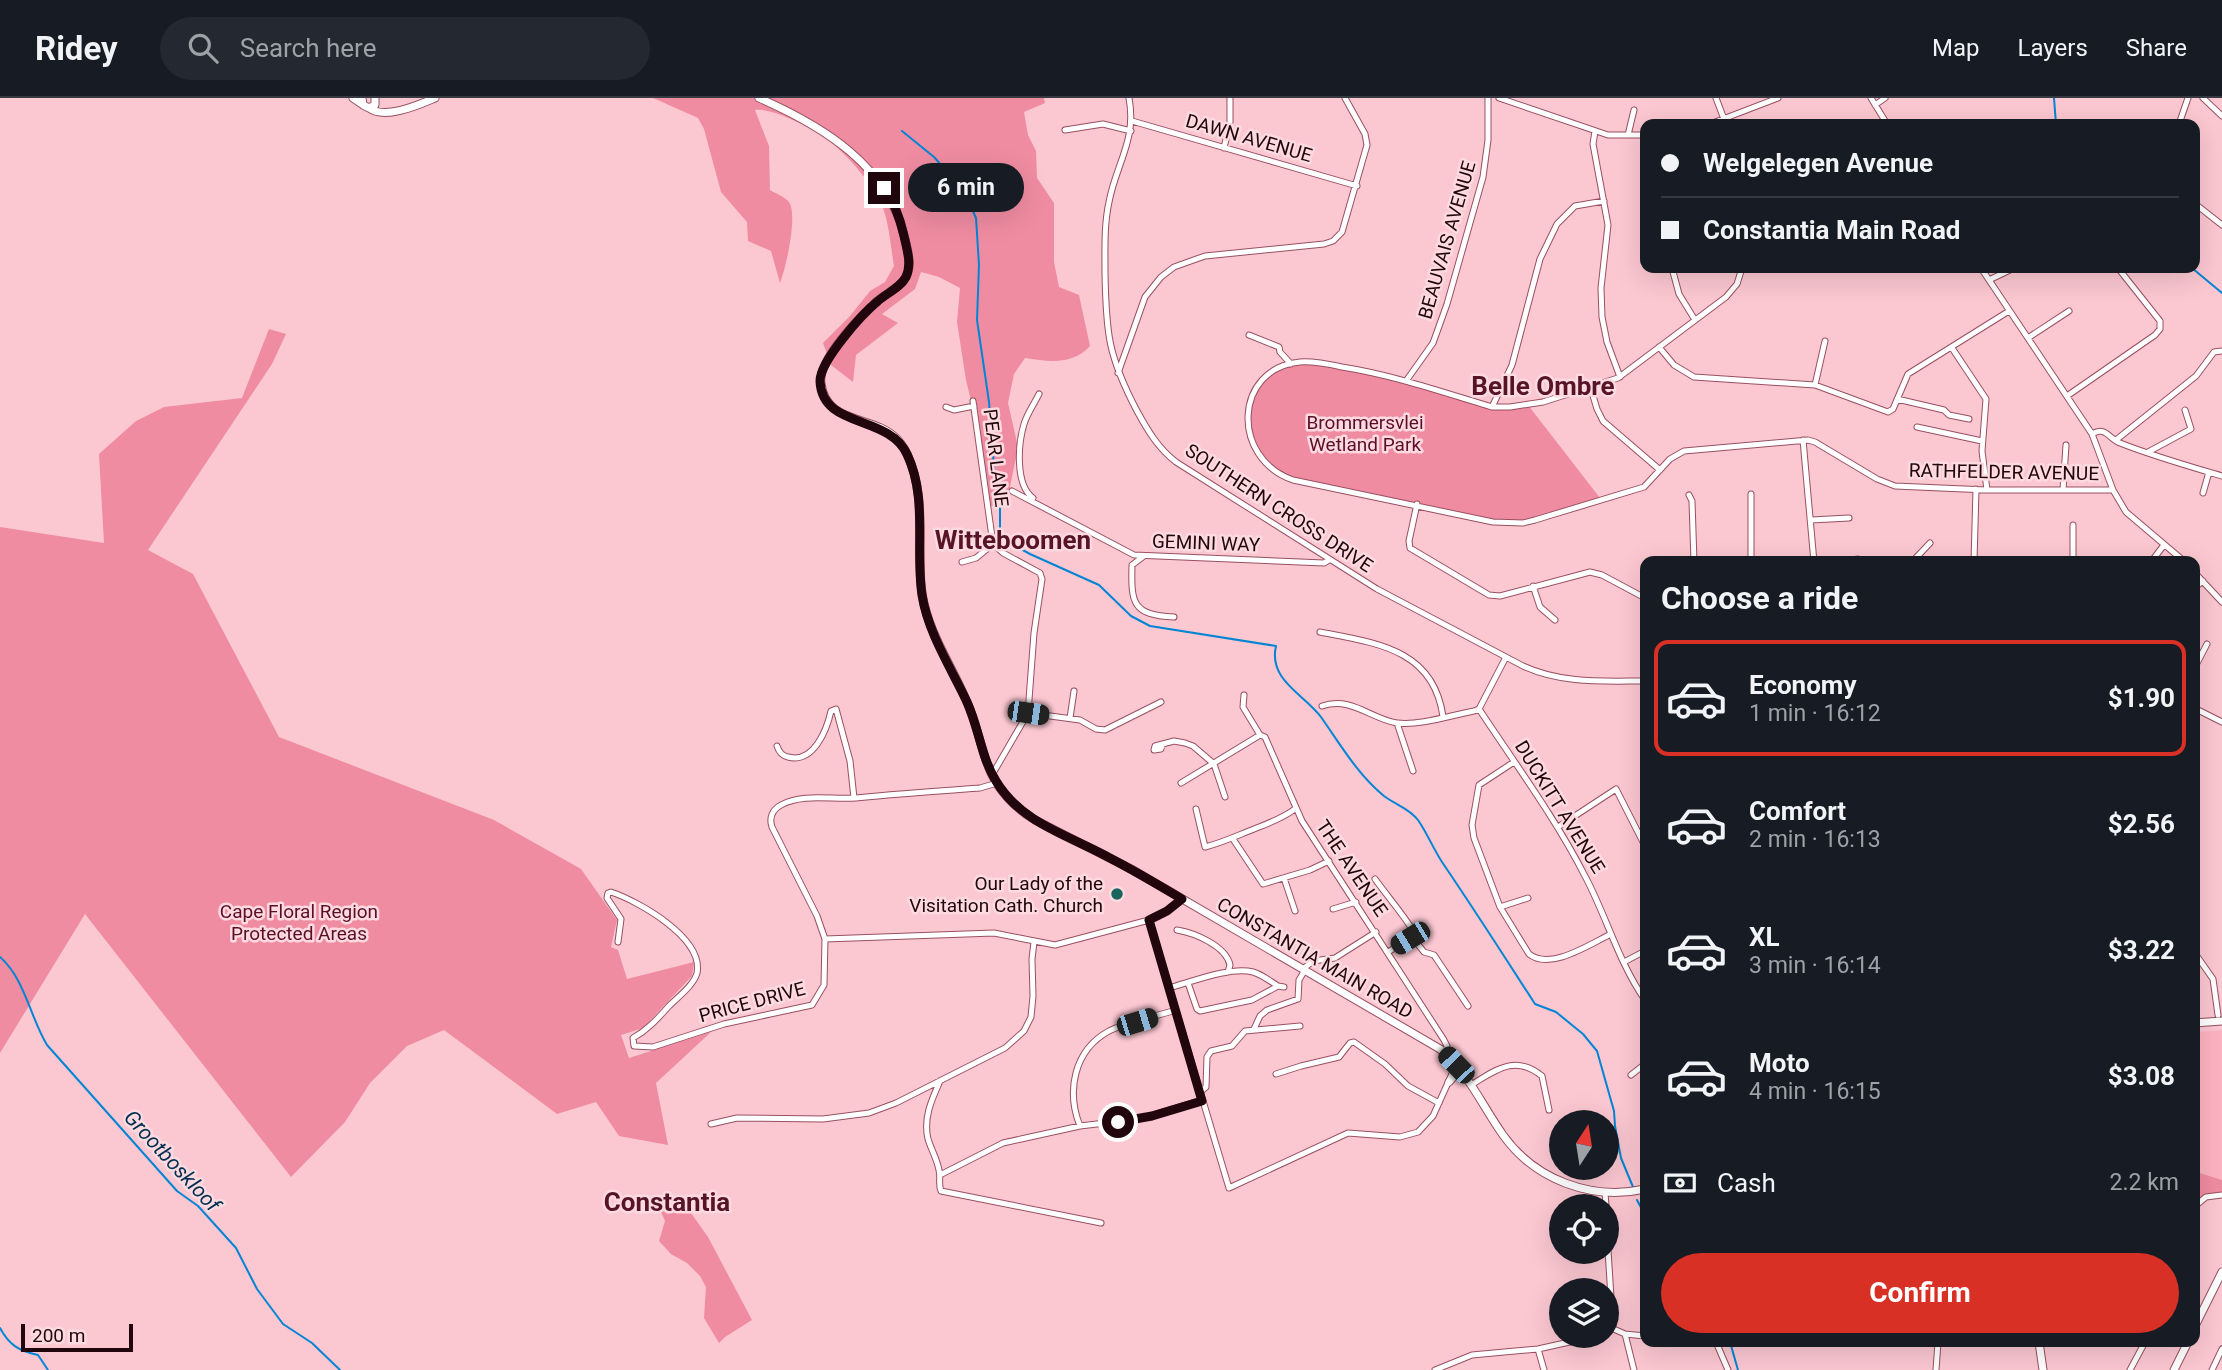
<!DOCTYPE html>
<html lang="en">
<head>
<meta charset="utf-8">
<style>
	:root { --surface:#171b24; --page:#242831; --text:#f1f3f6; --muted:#9ea1a6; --line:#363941; --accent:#d93025 }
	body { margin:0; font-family:Roboto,sans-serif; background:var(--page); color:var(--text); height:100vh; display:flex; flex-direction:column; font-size:26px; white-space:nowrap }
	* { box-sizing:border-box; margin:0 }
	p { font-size:23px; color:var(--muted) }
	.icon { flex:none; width:38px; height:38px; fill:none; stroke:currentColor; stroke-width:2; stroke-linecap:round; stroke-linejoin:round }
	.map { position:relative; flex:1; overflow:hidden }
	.panel { position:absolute; left:1640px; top:458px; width:560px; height:791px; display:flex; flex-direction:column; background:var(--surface); border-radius:14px; box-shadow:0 7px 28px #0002 }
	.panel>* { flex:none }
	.banner { position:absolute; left:1640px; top:21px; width:560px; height:154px; border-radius:14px; box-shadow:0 7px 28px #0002; display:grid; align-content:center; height:154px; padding:0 21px; background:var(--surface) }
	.needle { width:46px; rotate:12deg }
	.fabs { position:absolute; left:1549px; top:1012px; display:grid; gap:14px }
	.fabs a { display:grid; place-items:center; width:70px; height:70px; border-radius:50%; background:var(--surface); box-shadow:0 7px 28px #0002; font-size:35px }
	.scale { position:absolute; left:21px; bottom:18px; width:112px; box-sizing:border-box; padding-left:7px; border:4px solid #21060d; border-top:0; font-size:19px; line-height:24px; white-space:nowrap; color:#21060d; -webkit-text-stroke:5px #fddae0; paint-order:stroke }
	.end { position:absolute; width:32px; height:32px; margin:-16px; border:9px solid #21060d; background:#fff; box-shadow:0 0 0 4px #fff }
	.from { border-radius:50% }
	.bubble { position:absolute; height:49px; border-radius:24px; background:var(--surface); box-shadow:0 7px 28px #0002; font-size:23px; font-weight:700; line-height:49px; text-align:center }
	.car { position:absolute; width:21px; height:42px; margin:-21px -10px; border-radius:9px; box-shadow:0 0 5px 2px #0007; background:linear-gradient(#222 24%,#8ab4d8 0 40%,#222 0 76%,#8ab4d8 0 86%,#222 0) }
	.banner b { display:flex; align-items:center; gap:24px; height:66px; font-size:26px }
	.banner b+b { border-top:2px solid var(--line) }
	.banner i { width:18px; height:18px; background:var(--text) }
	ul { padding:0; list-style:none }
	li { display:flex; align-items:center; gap:21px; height:116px; margin:0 14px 10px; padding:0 7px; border:4px solid transparent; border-radius:14px }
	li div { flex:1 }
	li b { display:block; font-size:26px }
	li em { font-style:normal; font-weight:700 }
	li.on { border-color:var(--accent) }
	li>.icon { width:63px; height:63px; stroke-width:1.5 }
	h2 { padding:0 21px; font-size:32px; line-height:84px }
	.pay { display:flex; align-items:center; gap:18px; height:77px; padding:0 21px; font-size:26px }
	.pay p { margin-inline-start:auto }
	.cta { display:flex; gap:14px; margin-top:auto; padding:14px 21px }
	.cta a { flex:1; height:80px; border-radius:42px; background:var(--accent); color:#fff; font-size:28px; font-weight:700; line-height:80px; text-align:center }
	header { display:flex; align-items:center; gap:42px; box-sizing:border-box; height:98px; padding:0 35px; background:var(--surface); border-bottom:2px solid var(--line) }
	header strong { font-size:33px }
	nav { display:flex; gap:38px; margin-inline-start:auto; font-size:24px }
	.search { width:490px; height:63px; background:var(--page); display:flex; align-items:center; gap:18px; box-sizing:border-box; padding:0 24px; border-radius:38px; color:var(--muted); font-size:26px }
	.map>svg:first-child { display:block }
	.built { fill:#fdb3c2 }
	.green { fill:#f08ca2 }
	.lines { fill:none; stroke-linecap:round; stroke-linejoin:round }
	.stream { stroke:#0085d5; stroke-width:2 }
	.minor-casing { stroke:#995061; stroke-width:7 }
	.major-casing { stroke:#995061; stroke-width:9 }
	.minor { stroke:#fff; stroke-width:5 }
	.major { stroke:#fff; stroke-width:7 }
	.route { stroke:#21060d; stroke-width:9 }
	.poi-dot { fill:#19655e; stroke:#fddae0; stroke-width:2.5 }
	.labels { text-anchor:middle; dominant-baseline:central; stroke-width:5; stroke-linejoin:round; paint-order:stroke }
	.street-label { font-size:19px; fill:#21060d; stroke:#fddae0 }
	.park-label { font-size:19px; fill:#5c0e29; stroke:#fddae0 }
	.poi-label { font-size:19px; fill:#21060d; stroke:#fddae0; text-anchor:end }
	.water-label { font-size:21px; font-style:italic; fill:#022f4f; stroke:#fddae0 }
	.district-label { font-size:26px; font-weight:bold; fill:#571429; stroke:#fddae0 }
</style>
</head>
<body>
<header>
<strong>Ridey</strong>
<div class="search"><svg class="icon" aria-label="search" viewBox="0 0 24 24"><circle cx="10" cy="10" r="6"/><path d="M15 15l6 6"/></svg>Search here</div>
<nav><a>Map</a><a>Layers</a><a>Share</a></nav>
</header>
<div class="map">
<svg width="2222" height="1272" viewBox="0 0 2222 1272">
	<rect width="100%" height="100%" fill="#fbc7d1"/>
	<path class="built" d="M2222,932V1082L2195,1073V934Z"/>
	<path class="green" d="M653,0H1044L1045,5L1024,14L1028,37L1036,53L1037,80L1054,105V164L1059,189L1079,197L1090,248C1073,267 1049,264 1025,260L1014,276L1008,305L1018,349L1006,409L991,408L983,352L966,282L957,224L960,190L939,179L921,174L915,191L882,216L898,225L856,257L853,284L831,267L823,245L850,218L870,193L885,184L894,168C891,150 889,126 883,110C876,90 849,59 833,46C819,34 774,9 755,12L769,48L770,92C775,95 785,99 789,104C798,117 786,170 780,185L771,153L748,143L747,124L721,94L704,31L698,20Z
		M269,231L286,236L272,266L148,452L193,476L279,639L494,722L581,771L617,822L611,849L618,852L627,881L694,864L692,878L643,930L621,937L629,960L711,934L656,985L668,1047L619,1038L596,1004L557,1016L444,932L407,948L370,985L345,1024L291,1079L85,816L0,955V429L104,445L99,356L136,323L164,309L242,300Z
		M1297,264L1373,274L1492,309L1528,307L1600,400L1527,424H1493L1293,382L1266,366L1247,325L1255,294L1269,277Z
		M2194,1073L2222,1082V1097L2211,1098L2194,1111Z
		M670,1098L691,1115L708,1139L752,1222L725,1239L719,1245L704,1220L706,1189L700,1178L687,1165L671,1156L659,1143L665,1123L658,1107Z"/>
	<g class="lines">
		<path class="stream" d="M2054,0L2056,26
			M902,33L934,59L964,93L976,120L979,167L977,222L989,304L995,383L1000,402V436L1010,445L1030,456L1099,487L1131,518L1150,528L1276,548C1268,582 1304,596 1321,619C1340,646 1358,677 1384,698C1396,707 1409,710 1418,722C1427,735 1433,750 1442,764C1474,811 1504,858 1535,906L1556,914L1583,936L1597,953L1614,1013L1615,1028L1621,1060L1633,1089
			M2192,170L2222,195
			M0,859C25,881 30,919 47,947L177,1093L198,1108L236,1150L257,1191L283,1226L312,1245L340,1272
			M1637,1102L1645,1117
			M0,1230C9,1247 19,1253 38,1257L48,1272
			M1730,1244L1738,1272"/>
		<defs>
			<path id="minor" d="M1129,0C1137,42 1116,66 1109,104C1104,127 1105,151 1105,174C1106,235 1108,258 1137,313C1148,333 1158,350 1176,364L1377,491L1523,568C1562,586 1603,583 1645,583
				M1499,0L1608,37H1645
				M1716,0L1724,21
				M1871,0L1887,26
				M2203,0L2222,18
				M1875,7L1885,0
				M1132,23L1357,88
				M1710,26L1778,0
				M2179,26L2188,0
				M1065,32L1103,26L1131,33
				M1595,33L1593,46L1608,127L1601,190L1602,219L1607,244L1620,279
				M1628,37L1634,12
				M1224,50L1230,24V0
				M2194,105L2222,127
				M1672,170L1679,196L1695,222
				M1742,170L1737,186L1726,199L1618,280L1543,304L1510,309H1492C1442,294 1393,277 1342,269C1328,266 1314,263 1300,264C1234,270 1230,360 1293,382L1493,424L1523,425L1535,422L1644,389L1670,361L1684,353L1808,342L1815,344L1877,381L1895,388L1987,392H2113
				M1981,170L2092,336L2113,392L2126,414L2185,464
				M1989,182L2014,170
				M1249,237L1279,249L1280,254L1291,266
				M2028,240L2069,213
				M1659,249L1674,267L1694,279L1815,287L1888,314L1893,311L1908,276L2009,213
				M1952,250L1986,301L1982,353L1987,392
				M1118,275L1145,199L1161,179L1174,169L1205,158L1324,146L1333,143L1342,134L1367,47L1365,36L1345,0
				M1406,283L1433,245L1447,206L1483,79L1488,42V0
				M1815,287L1825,243
				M1591,291L1597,311L1603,323L1660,372
				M2067,298L2155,237L2160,231V223L2118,170
				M1897,301L1944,312L1949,317L1969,321
				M973,303L993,446L1003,455L1040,475L1042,481L1034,535L1028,615L992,677
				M946,309L954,312L974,308
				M1492,309L1512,267L1540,161L1557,126L1575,108L1604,103
				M1917,329L1982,343
				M2092,336C2106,328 2108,340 2120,345C2153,358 2188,368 2222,378
				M1803,342L1814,464
				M2116,342L2196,278L2214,254L2222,253
				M2148,354L2191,331L2185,312
				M2063,392L2066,347
				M1012,393L1134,457L1324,465L1329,462
				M2203,395L2209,374
				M1689,397L1692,403L1694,464
				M1033,400C1015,387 1018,346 1024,326C1027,316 1034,306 1039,296
				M1417,406L1409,443L1410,450L1489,497L1500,498L1590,474L1602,477L1645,500
				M1811,422L1849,420
				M1144,458L1132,467C1131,505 1132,517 1174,519
				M962,464L976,460L993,446
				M1751,464V396
				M1839,464L1858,461L1868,464
				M1912,464L1930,445
				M1974,464L1976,391
				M2073,464V427
				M2151,464L2164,447
				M2194,474L2222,504
				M1533,488L1540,509L1555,522
				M2194,490L2203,483
				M1320,534C1376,545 1434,551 1443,619
				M2194,571L2207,546
				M1244,597L1243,609L1260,637L1265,639L1302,723L1444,942L1447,948L1446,956
				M1322,608C1351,598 1371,621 1397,625C1419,628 1452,617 1474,613L1479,611L1506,559
				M2194,610L2222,624
				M1479,611C1516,667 1556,721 1586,780C1607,820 1619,865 1645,902
				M1028,615L1080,622L1096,631L1105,632L1161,604
				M1070,620L1074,593
				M1397,625L1413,673
				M1162,647L1161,651L1154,652L1155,648L1174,643L1185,645L1193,648L1214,666
				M777,648C779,654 782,658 788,659C814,666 827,631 831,613L836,611L850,663L854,700
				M1514,664L1479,687L1472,727L1474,740L1500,809L1529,856C1550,873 1590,846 1611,836
				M1214,666L1225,699
				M1181,685L1260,637
				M1196,711L1205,749C1221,745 1234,739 1249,733C1266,726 1280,722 1295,711
				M1558,729L1616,691L1645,748
				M1233,741L1263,786L1310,772L1329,763
				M1284,780L1295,813
				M1375,781C1388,799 1402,815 1414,834L1412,839
				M1500,809L1528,800
				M1333,811L1356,804
				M1149,822L1229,1090L1348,1035L1400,1039L1418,1034L1433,1018L1456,967
				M1177,832C1195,835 1226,848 1230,867L1228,874
				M1412,839L1424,854L1434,857L1468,908
				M825,841L994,835L1055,847L1149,822L1167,813L1182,801
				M618,844L621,821L607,800L608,795L611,794C638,803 704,840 697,875C694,887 678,899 669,908C658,920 648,932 633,940L634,948L653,949L724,926L812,907L824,887L825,841L817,818L772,729C769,720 772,712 781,707C803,695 832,702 856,700C897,696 939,693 980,690L997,685
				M1388,854L1412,839
				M2194,854L2213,881L2218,917
				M1624,864L1645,853
				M1303,871L1313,863L1335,860L1376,834
				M1188,885L1197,911L1200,913L1252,902L1278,888L1284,889
				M1169,890C1191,884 1231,868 1253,874C1261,876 1270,883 1278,888
				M1254,931L1260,918L1267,912L1298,901L1299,882L1305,872
				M1276,976L1301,968L1339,959L1350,945L1354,944L1385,966L1408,988L1439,1005
				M1631,977L1645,966
				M940,983C932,1001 923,1020 928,1041C931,1051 937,1061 939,1072C941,1080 938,1086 941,1093L1101,1125
				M1471,987C1496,972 1515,956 1542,978L1549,1012
				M1200,994L1206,989L1207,959L1211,953L1232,948L1245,933L1300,928
				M711,1026L737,1020L823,1021L869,1015L896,1005L1005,950L1024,933L1031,919L1033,898L1032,861L1034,844
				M1080,1028C1066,993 1074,952 1109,933C1129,923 1154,919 1176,912
				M940,1077L1003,1045L1080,1028L1139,1021L1202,1002
				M1605,1095L1606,1108
				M2194,1109L2206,1099L2222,1097
				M1606,1121L1612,1215L1610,1226L1606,1233
				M1609,1229L1625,1236L1645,1238
				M1625,1236L1634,1272
				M1716,1244L1728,1272
				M1538,1251L1544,1272
				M1435,1272L1472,1257L1538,1251L1601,1237
				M1936,1272L1938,1244
				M2130,1272L2145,1244
				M2212,1272L2222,1251"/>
			<path id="major" d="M353,0L362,6
				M362,0L363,7L369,10L375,7V0
				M759,0C823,28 889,68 905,141C908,155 913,169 904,182C897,192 884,196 875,205C859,220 817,263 821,286C827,328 873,316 897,341C904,348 909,360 912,369C926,409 916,454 922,495C928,537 956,573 970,612C980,637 983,663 997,686C1007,701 1020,713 1035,722L1131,771L1440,951C1468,974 1483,1009 1503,1037C1535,1082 1592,1103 1645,1091
				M369,10C385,22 418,7 435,0
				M2194,925L2222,923
				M1449,984L1455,977L1463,976
				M2194,1230L2222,1174
				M2039,1244L2043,1272
				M2174,1272L2188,1244"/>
		</defs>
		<use href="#minor" class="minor-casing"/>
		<use href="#major" class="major-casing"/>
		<use href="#minor" class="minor"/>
		<use href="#major" class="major"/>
	</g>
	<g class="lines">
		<path class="route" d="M884,90C895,105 900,120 904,138C907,152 912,166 906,179C900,190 887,195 878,203C862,216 820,263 820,283C822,331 888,316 907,356C928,400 915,451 922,497C928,535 951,570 967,604C979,630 981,659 996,683C1021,725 1068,737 1108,759C1133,772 1157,786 1182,801L1167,813L1149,822L1202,1003L1152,1018L1118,1024"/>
	</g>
	<circle class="poi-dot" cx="1117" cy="796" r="7"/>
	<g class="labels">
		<g class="street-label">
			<text transform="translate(1249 40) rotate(16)">DAWN AVENUE</text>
			<text transform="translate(1447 142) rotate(-74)">BEAUVAIS AVENUE</text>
			<text transform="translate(996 360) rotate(83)">PEAR LANE</text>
			<text transform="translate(2004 374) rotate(1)">RATHFELDER AVENUE</text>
			<text transform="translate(1279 410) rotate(33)">SOUTHERN CROSS DRIVE</text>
			<text transform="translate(1206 445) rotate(2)">GEMINI WAY</text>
			<text transform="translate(1560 709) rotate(58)">DUCKITT AVENUE</text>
			<text transform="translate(1352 770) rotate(56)">THE AVENUE</text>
			<text transform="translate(1315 860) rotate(30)">CONSTANTIA MAIN ROAD</text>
			<text transform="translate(752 904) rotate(-15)">PRICE DRIVE</text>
		</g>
		<g class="park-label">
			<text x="1365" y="324">Brommersvlei<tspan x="1365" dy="22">Wetland Park</tspan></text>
			<text x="299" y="813">Cape Floral Region<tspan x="299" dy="22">Protected Areas</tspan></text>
		</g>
		<g class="poi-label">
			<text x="1103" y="785">Our Lady of the<tspan x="1103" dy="22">Visitation Cath. Church</tspan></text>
		</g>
		<g class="water-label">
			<text transform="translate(172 1063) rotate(47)">Grootboskloof</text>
		</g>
		<g class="district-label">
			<text x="1543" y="288">Belle Ombre</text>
			<text x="1013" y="442">Witteboomen</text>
			<text x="667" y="1104">Constantia</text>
		</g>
	</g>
</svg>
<div class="fabs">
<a><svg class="needle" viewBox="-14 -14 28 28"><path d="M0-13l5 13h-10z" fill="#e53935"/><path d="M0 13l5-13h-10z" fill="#9ea1a6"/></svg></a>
<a><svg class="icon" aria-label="locate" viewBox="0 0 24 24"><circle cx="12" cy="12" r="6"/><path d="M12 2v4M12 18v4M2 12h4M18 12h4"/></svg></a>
<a><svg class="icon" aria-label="layers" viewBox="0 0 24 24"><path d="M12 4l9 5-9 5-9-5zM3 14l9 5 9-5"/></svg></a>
</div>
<div class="scale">200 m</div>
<i class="end from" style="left:1118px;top:1024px"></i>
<i class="end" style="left:884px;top:90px"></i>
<div class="bubble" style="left:908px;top:65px;width:116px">6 min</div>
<i class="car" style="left:1028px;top:615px;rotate:98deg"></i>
<i class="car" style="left:1410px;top:840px;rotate:239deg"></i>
<i class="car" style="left:1137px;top:924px;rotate:73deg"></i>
<i class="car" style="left:1456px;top:967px;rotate:316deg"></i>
<div class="banner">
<b><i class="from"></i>Welgelegen Avenue</b>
<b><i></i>Constantia Main Road</b>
</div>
<section class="panel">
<h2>Choose a ride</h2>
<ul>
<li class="on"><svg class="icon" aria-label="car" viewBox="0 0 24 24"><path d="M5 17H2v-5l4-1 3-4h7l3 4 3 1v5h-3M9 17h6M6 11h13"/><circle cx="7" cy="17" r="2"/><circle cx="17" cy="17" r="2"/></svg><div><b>Economy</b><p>1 min · 16:12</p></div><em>$1.90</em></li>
<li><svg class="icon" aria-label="car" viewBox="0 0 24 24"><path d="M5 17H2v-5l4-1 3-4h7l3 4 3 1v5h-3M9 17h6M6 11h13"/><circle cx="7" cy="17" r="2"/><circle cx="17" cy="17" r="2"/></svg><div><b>Comfort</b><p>2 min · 16:13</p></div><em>$2.56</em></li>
<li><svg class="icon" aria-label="car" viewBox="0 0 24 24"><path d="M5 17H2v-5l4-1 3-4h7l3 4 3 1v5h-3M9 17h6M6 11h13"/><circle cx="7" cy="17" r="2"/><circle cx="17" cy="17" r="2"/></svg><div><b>XL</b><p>3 min · 16:14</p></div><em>$3.22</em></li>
<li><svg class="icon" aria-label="car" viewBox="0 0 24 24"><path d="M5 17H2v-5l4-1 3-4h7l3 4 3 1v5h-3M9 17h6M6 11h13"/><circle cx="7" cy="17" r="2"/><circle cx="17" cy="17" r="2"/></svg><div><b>Moto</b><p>4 min · 16:15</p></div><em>$3.08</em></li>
</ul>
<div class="pay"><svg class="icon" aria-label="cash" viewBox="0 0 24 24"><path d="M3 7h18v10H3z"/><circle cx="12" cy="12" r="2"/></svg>Cash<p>2.2 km</p></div>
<div class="cta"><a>Confirm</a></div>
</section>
</div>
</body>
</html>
